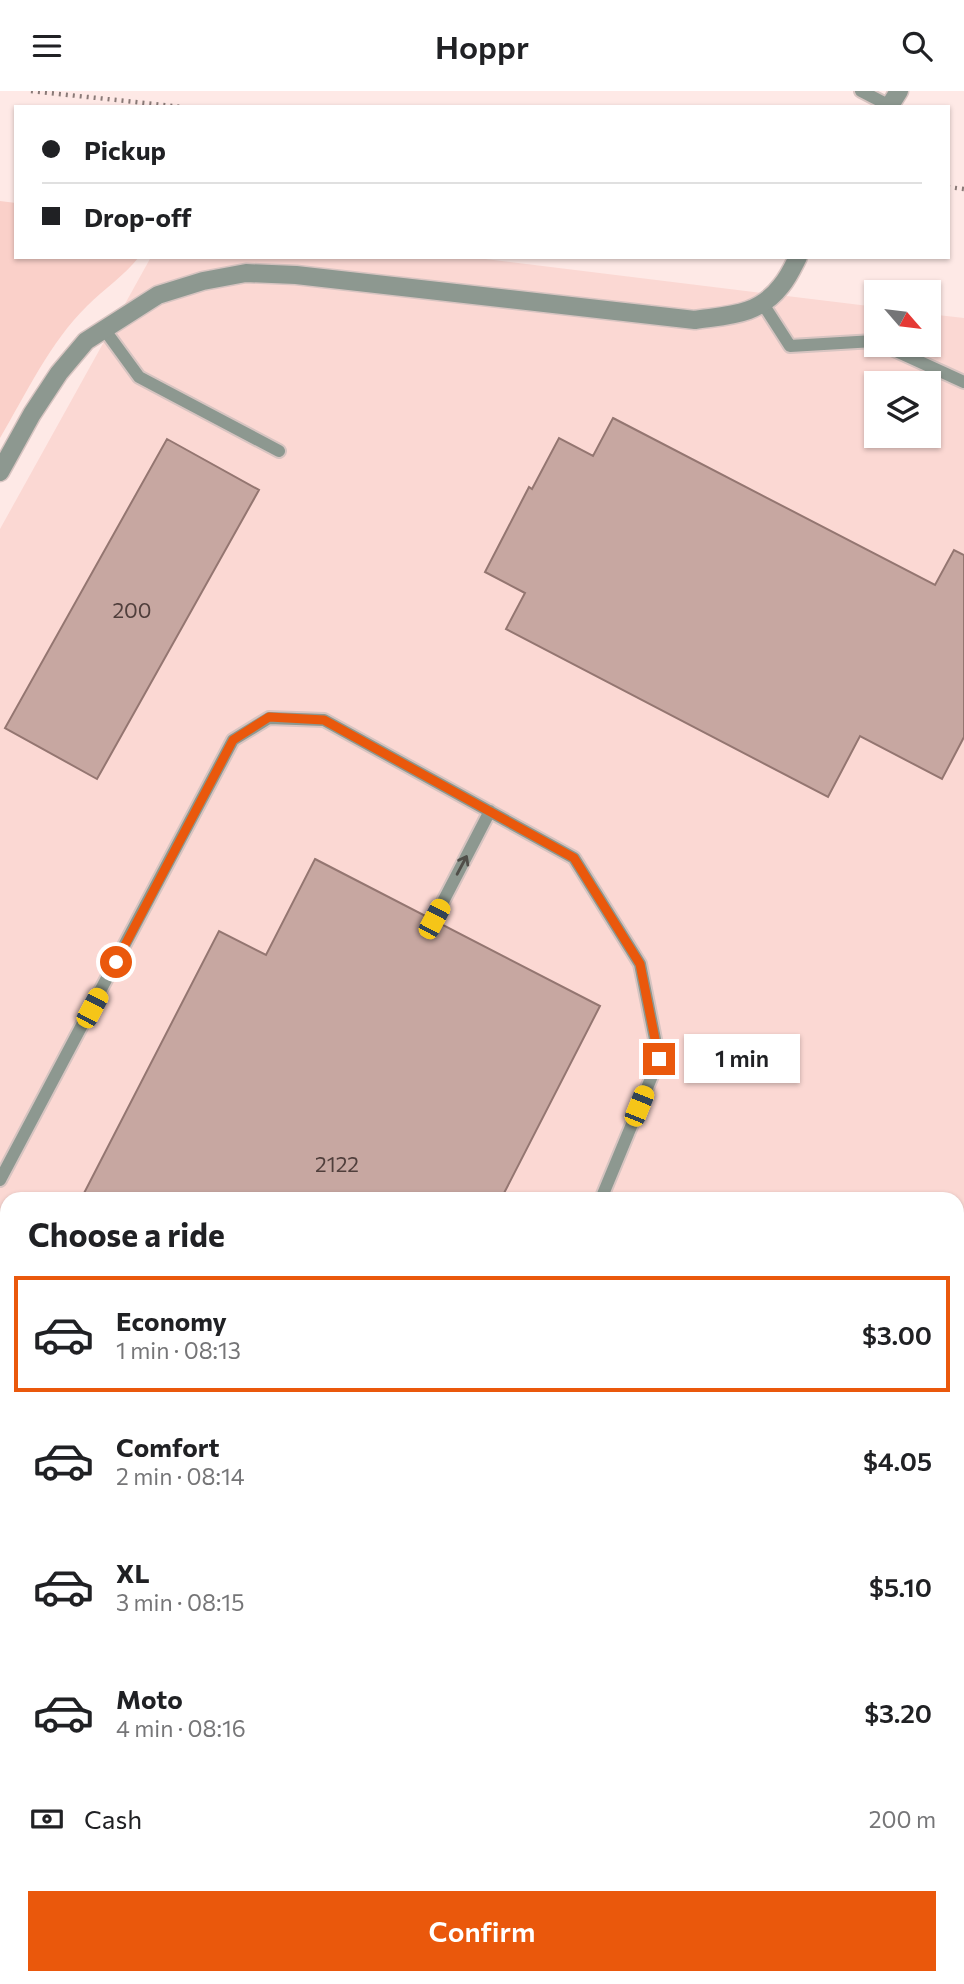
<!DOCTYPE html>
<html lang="en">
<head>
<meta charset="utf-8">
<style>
	:root { --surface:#fff; --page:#f2f2f2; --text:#202124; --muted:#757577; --line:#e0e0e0; --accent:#ea580c }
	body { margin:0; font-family:Commissioner,sans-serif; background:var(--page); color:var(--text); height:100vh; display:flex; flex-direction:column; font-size:26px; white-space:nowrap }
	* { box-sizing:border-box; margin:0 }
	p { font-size:23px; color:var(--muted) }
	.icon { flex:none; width:38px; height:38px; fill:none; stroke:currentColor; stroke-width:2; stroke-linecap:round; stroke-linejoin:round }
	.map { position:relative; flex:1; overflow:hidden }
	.side { position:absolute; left:0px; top:1101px; width:964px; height:793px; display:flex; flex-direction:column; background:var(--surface); border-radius:21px 21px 0 0; box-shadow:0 2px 5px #0004 }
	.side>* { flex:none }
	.top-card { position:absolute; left:14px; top:14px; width:936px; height:154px; border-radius:0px; box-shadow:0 2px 5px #0004; display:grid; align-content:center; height:154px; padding:0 28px; background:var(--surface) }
	.needle { width:46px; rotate:118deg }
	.buttons { position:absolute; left:864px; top:189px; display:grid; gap:14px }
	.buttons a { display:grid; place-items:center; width:77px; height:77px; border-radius:0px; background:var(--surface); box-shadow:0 2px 5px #0004; font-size:35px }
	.end { position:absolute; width:32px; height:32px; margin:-16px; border:9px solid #ea580c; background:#fff; box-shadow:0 0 0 4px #fff }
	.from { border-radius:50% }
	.bubble { position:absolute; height:49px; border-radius:0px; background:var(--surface); box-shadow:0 2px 5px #0004; font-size:23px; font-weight:600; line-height:49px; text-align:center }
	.car { position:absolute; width:21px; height:42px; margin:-21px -10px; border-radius:9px; box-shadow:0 0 5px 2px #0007; background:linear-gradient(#f5c518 24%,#345 0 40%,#f5c518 0 76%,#345 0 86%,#f5c518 0) }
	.top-card b { display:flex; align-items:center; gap:24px; height:66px; font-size:26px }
	.top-card b+b { border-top:2px solid var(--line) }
	.top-card i { width:18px; height:18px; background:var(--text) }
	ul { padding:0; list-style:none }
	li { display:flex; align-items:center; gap:21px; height:116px; margin:0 14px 10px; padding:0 14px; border:4px solid transparent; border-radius:0px }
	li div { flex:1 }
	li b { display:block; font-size:26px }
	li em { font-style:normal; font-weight:600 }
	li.active { border-color:var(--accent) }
	li>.icon { width:63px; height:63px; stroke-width:1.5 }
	h2 { padding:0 28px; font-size:32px; line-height:84px }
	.pay { display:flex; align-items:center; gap:18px; height:77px; padding:0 28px; font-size:26px }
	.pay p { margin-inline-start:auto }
	.primary-button { display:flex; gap:14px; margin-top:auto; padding:14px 28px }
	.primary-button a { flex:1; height:80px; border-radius:0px; background:var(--accent); color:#fff; font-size:28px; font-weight:600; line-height:80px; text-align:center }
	header { display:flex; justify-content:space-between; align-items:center; height:91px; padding:0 28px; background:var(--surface); font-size:32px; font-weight:600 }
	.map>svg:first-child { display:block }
	.built { fill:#fbd8d3; fill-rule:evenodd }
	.green { fill:#fad0c9 }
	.building { fill:#c7a7a1; stroke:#947671; stroke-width:2 }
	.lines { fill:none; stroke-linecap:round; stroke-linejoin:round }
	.service-casing { stroke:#d7c4c1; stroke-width:16 }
	.minor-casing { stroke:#d7c4c1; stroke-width:21 }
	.tertiary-casing { stroke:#d7c4c1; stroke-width:21 }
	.path { stroke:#8a7a77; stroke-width:4.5; stroke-dasharray:2 5; stroke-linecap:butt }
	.service { stroke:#8d9890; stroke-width:12 }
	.minor { stroke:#8d9890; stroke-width:18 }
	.tertiary { stroke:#8d9890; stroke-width:18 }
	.oneway { stroke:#504e49 }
	.route { stroke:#ea580c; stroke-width:9 }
	.labels { text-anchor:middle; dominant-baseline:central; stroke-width:7; stroke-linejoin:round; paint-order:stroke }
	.number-label { font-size:21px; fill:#503f3c }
</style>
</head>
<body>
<header><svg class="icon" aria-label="menu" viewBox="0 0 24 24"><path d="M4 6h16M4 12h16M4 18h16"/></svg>Hoppr<svg class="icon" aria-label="search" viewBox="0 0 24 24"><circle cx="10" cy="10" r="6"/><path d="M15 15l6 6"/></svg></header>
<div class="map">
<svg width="964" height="1893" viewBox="0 0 964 1893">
	<rect width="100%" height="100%" fill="#fee9e6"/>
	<path class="built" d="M151,166H469L877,216V254H929V223L964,227V1204L957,1217V1108H7V1484L0,1480V438ZM877,292H929V345H877Z"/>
	<path class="green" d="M0,110L16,112V166H139C124,185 104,198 87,215C50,251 26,303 0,347Z"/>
	<path class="building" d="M613,327L935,494L954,459L964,464V646L942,688L860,645L828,706L506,538L525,502L485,481L529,396L532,398L559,347L593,365Z
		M167,348L259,399L97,688L5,637Z
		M315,768L600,915L501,1108H81L219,840L266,864Z
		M7,1252V1359L0,1355V1265Z
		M964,1472V1559L957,1556V1485Z
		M959,1858L964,1862V1893H932L937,1886H957V1861Z
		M666,1886H714L709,1893H661Z
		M731,1886H736L744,1893H726Z"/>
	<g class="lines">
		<defs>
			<path id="service" d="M861,0L890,15
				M763,213L790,255L874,250L877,251
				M104,238L139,286L279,360
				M883,254L964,291
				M434,828L490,720
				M0,1089L233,649L269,627L324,629L574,767L640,873L659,968L601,1108
				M957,1329L964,1316
				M0,1418L7,1420"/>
			<path id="minor" d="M889,16L899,0
				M0,381L32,323L59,282L86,250L158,204L203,190L246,182L296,184L695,229C728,224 758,225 781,195C788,187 793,176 798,166
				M957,1679L964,1684
				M583,1893L588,1886"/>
			<path id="tertiary" d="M0,1576L7,1580
				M443,1886L452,1893"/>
		</defs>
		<use href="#service" class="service-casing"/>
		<use href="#minor" class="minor-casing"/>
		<use href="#tertiary" class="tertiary-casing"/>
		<path class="path" d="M31,0L182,16
			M948,96L964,98
			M957,1836L964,1841"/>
		<use href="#service" class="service"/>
		<use href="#minor" class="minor"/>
		<use href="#tertiary" class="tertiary"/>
	</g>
	<defs><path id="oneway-shaft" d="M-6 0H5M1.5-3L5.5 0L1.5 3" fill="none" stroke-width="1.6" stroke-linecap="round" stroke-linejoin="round" transform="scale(1.75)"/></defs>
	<use class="oneway" href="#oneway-shaft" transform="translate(462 774) rotate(-62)"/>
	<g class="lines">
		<path class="route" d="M116,871L233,649L269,626L324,629L574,767L640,873L659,968"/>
	</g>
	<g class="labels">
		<g class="number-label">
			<text x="132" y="518">200</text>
			<text x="337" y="1072">2122</text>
		</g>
	</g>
</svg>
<div class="buttons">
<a><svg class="needle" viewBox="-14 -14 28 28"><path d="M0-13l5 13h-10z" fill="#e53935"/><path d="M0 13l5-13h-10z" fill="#757577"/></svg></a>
<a><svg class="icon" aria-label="layers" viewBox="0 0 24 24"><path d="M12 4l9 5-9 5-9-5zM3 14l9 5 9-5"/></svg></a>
</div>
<i class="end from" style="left:116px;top:871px"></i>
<i class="end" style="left:659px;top:968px"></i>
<div class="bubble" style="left:684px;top:943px;width:116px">1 min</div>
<i class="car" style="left:434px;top:828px;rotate:28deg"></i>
<i class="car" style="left:92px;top:917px;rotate:28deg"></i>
<i class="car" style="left:639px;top:1015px;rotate:22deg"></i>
<div class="top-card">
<b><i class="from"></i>Pickup</b>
<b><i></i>Drop-off</b>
</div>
<section class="side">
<h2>Choose a ride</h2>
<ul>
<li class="active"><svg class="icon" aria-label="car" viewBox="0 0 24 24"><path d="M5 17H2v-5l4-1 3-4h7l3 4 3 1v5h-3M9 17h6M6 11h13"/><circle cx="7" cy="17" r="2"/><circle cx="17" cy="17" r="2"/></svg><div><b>Economy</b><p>1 min · 08:13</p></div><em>$3.00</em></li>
<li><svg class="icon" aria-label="car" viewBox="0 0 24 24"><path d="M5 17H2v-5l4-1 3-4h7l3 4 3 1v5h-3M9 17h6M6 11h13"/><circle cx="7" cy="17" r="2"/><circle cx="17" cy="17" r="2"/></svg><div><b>Comfort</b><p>2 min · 08:14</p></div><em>$4.05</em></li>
<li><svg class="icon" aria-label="car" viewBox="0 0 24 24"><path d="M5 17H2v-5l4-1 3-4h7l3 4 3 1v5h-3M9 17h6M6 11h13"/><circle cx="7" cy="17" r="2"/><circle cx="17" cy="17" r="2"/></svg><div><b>XL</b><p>3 min · 08:15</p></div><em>$5.10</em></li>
<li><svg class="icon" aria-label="car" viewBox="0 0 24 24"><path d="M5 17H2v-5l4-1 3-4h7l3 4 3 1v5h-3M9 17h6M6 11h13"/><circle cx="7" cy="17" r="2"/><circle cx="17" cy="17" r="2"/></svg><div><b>Moto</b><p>4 min · 08:16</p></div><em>$3.20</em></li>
</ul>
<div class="pay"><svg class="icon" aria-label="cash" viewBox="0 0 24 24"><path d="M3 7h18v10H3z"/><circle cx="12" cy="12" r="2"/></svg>Cash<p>200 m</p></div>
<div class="primary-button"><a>Confirm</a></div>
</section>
</div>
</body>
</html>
